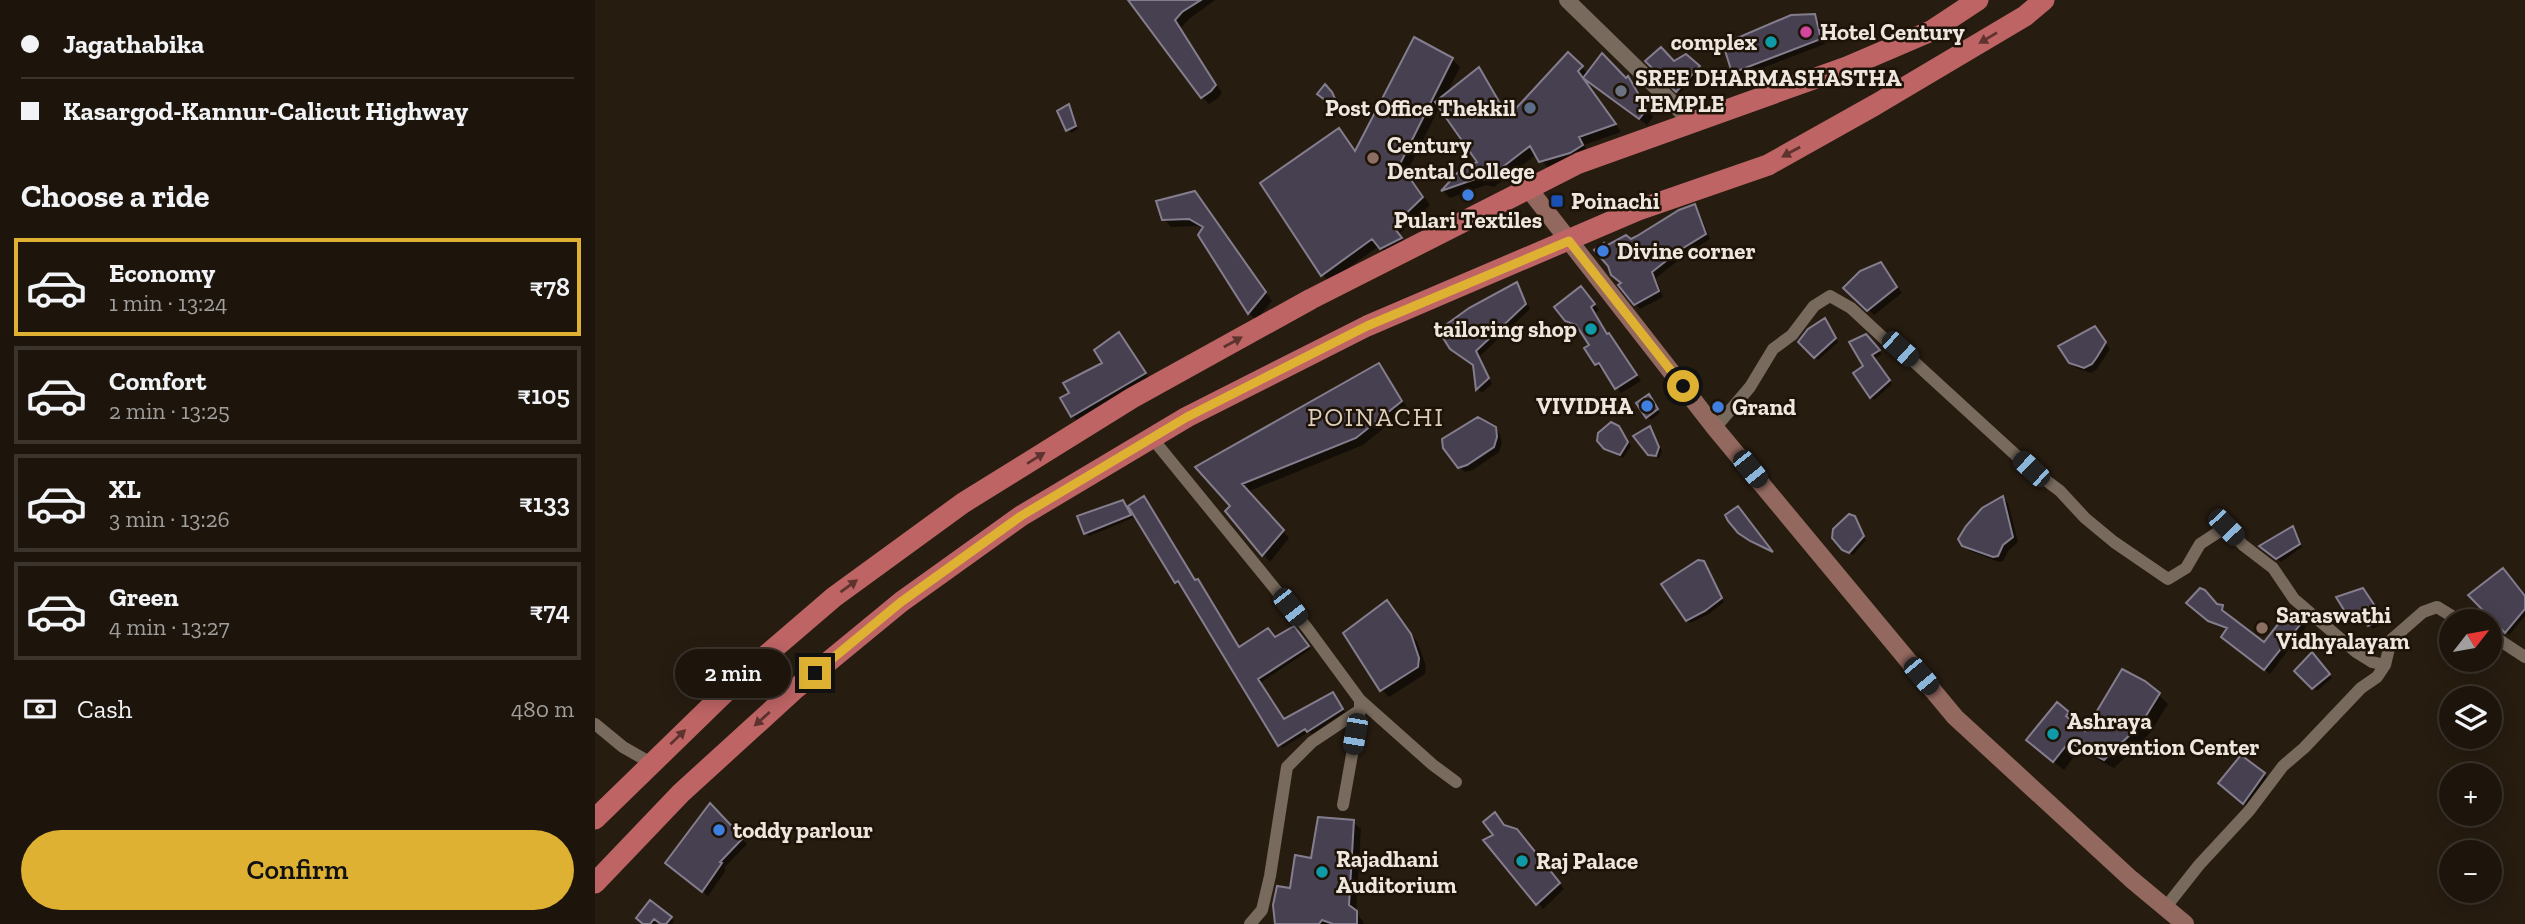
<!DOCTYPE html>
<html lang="en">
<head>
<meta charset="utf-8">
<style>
	:root { --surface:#1d150c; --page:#2a221a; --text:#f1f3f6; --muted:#a09f9d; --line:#3b342d; --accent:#deb133 }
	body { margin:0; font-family:"Zilla Slab",serif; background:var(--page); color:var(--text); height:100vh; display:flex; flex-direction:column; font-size:26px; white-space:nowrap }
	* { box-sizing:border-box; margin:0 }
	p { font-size:23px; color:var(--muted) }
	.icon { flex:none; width:38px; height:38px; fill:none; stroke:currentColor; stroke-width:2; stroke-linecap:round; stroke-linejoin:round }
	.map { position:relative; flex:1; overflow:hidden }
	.side { display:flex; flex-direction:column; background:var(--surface); width:595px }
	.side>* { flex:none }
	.hud { display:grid; align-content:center; height:154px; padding:0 21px; background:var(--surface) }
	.needle { width:46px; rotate:59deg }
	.buttons { position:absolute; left:1844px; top:609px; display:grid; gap:14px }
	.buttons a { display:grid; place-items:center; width:63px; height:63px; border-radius:50%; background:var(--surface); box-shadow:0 4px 18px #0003,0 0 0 2px var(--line); font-size:35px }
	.end { position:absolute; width:32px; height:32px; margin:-16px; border:9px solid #deb133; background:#111; box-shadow:0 0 0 4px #111 }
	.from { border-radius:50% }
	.bubble { position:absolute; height:49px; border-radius:24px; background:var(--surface); box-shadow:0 4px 18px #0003,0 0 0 2px var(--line); font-size:23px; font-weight:600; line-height:49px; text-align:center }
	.car { position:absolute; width:21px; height:42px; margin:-21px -10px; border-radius:9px; box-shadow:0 0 5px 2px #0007; background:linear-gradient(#222 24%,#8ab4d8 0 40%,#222 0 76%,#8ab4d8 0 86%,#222 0) }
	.hud b { display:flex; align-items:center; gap:24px; height:66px; font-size:26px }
	.hud b+b { border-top:2px solid var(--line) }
	.hud i { width:18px; height:18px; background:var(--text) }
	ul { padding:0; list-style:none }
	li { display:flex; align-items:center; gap:21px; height:98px; margin:0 14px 10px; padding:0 7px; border:4px solid var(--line); border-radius:0px }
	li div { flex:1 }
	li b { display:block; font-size:26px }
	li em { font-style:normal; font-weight:600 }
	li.current { border-color:var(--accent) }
	li>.icon { width:63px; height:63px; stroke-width:1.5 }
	h2 { padding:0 21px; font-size:32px; line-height:84px }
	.pay { display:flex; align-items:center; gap:18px; height:77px; padding:0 21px; font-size:26px }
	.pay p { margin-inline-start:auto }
	.cta { display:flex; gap:14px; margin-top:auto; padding:14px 21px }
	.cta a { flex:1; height:80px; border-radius:42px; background:var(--accent); color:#111; font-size:28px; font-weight:600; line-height:80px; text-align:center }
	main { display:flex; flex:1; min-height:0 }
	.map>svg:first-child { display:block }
	.shadow { fill:#0007 }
	.building { fill:#474050; stroke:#847d8e; stroke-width:2 }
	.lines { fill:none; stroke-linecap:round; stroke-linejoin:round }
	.minor { stroke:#786a5c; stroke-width:12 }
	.tertiary { stroke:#786a5c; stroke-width:16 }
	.secondary { stroke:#92685f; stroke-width:18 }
	.trunk { stroke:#be6465; stroke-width:21 }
	.oneway { fill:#5e332d }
	.route { stroke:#deb133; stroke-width:9 }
	.hotel-dot { fill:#d1479c; stroke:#1e1307; stroke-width:2.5 }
	.culture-dot { fill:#0f9aa8; stroke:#1e1307; stroke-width:2.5 }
	.worship-dot { fill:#6b7280; stroke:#1e1307; stroke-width:2.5 }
	.service-dot { fill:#5c6f8a; stroke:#1e1307; stroke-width:2.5 }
	.education-dot { fill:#8d6e63; stroke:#1e1307; stroke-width:2.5 }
	.shop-dot { fill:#3f7fe0; stroke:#1e1307; stroke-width:2.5 }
	.transit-dot { fill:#1a4fb4; stroke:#1e1307; stroke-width:2.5 }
	.labels { text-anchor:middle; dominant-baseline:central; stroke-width:5; stroke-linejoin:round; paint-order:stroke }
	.poi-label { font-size:23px; font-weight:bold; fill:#efe7df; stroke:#1e1307; text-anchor:start }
	.quarter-label { font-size:26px; letter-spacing:2px; fill:#ddcebe; stroke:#1e1307 }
</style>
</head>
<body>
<main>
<section class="side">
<div class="hud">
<b><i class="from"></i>Jagathabika</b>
<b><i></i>Kasargod-Kannur-Calicut Highway</b>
</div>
<h2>Choose a ride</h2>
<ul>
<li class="current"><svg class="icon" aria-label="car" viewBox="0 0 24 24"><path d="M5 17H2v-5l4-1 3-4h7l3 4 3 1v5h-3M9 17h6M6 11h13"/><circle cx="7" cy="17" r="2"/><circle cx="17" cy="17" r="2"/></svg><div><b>Economy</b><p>1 min · 13:24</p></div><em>₹78</em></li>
<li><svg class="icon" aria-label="car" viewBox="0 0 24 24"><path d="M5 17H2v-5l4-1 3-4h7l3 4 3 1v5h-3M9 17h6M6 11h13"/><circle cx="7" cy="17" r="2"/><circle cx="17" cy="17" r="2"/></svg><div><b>Comfort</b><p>2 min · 13:25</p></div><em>₹105</em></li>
<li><svg class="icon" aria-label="car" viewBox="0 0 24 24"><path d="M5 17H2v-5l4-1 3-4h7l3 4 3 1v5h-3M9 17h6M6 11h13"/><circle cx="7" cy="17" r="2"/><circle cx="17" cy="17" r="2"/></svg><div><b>XL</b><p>3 min · 13:26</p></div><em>₹133</em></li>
<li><svg class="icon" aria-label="car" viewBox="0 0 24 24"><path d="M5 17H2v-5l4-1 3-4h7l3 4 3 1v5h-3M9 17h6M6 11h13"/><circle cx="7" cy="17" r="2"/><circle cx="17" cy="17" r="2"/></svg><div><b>Green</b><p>4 min · 13:27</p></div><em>₹74</em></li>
</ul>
<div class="pay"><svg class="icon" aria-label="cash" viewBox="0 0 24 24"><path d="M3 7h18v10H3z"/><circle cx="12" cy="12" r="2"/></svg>Cash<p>480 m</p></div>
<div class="cta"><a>Confirm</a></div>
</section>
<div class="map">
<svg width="1930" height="924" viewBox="0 0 1930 924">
	<rect width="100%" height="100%" fill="#271c10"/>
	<path class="shadow" d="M536,0H620L594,19L586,28L627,93L623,98L614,104L607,97Z
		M1219,16L1225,21L1230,44L1144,77L1139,72Z
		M973,54L993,74L1031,80L1033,78L1040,85L1058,117L1052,125L990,78L989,80L1026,132L989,145L994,153L953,168L942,154L899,187L891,185L855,198L848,191L865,173L885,163L845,106L812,172L835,205L804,234L813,246L794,256L784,246L734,282L727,274L744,130L761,152L857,59L865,67L850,97L884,70L891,77L915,118Z
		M1091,56L1107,70L1085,93L1052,61L1079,63Z
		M474,106L483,129L476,133L464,112Z
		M600,193L677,301L661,320L654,313L605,235L609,229L603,226L576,227L569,219Z
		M1099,206L1104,211L1115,239L1090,255L1061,278L1068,297L1045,309L1040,304L1018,264L1036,241Z
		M1291,270L1307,293L1279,315L1251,288Z
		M921,284L926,289L935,309L885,356L897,384L887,393L883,389L880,366L862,353Z
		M992,294L1004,310L1001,313L1014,335L1046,381L1026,393L1009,368L1006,370L1001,364L996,346L985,329L971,320Z
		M1233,323L1243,342L1223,360L1205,342Z
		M1505,333L1515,349L1502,369L1496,373L1481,368L1475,362Z
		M1270,336L1287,354L1279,359L1297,384L1279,400L1276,397L1270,366Z
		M528,338L554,378L481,420L477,415Z
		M784,365L791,373L813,409L768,445L652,492L694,538L675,562L632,511L637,506L602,467Z
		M1057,400L1065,413L1056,420L1052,417Z
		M900,428L905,434L907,443L904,452L878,470L870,472L865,467Z
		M1055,428L1067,451L1064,458L1059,457L1055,453Z
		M1027,432L1036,446L1028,458L1015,452L1004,440Z
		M549,498L601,582L603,581L606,584L645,649L702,631L716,649L665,683L689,721L741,698L750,712L717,734L714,732L687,748L684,744L586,584L584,585L581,582L536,508L533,510L538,518L494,536L491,533Z
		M1408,498L1413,503L1423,542L1413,551L1408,561L1404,562L1375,551L1369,545Z
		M1259,518L1271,540L1258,555L1248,549Z
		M1697,528L1707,547L1686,562L1669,549Z
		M1109,563L1129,602L1114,614L1095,623L1092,620Z
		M1771,593L1790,622L1778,629L1771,621L1762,626L1744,598Z
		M1876,595L1930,598V616L1914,635Z
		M792,602L823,643L831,666L830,674L794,697L787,690Z
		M1598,607H1627L1632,612L1631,615L1669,644L1706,622L1711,627L1675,674L1633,641V630L1620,625Z
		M1717,655L1737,678L1722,691L1702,671Z
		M1564,695L1573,704L1555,733L1519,768L1484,750L1469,770L1443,749L1473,713L1482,722L1480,725L1490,734Z
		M1669,774L1672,777L1652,806L1628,786Z
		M115,806L152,844L129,868L131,870L113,896L78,868Z
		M758,822L766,829L761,913L768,921L769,924H682L696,891Z
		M911,828L928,837L969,889L948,909L891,840Z
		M43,918H76L79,921L77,924H67L63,921L60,924H50Z"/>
	<path class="building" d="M533,0H606L587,12L580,20L621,85L616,91L606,98Z
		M1220,14L1226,39L1137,73L1128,44L1196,15Z
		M819,37L858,58L805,164L828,197L798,226L807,238L785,249L777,239L726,276L665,183L744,128L760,151Z
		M1066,47L1079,61L1091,54L1105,66L1081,92L1050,61Z
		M973,52L988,66L983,71L1021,124L984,137L988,145L975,153L944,162L935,146L891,180L883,178L846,191L864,171L882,162L840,102L884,67L913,117Z
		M1007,53L1031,78L1033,76L1052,109L1044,119L988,78Z
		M730,84L737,92L746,112L722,94Z
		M474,104L481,126L471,131L462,111Z
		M600,191L671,292L653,314L603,235L608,227L594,219L567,220L561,201Z
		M1100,204L1111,234L1085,250L1057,272L1064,291L1039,305L1023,285L1026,283L1016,275L1013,266L999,250L1009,243L1011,246L1031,235L1036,239L1042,236L1084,210Z
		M1286,262L1302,287L1272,311L1248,288L1265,271Z
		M922,282L931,304L881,351L894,378L881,390L878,365L855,349L845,333L852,324L874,308Z
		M986,286L1000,304L996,307L1012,334L1014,333L1042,375L1020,389L1004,363L1000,365L989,348L994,345L981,325L970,321L959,307Z
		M1230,318L1241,338L1219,358L1203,342L1213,329Z
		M1500,326L1511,342L1502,357L1497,364L1489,368L1474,363L1463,346Z
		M524,332L551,373L476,417L465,398L474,393L468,383L507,363L499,350Z
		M1271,334L1285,350L1277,355L1295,380L1275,398L1258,373L1268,366L1254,342Z
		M784,363L807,401L761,438L647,484L689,530L667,556L630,511L635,506L600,467Z
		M1054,394L1063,409L1051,418L1041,403Z
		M883,417L901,427L902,437L899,447L872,465L863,468L848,448L847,439Z
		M1016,422L1024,426L1033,442L1025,455L1009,449L1002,441L1003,433Z
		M1055,426L1064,447L1061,456L1053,455L1038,436Z
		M549,496L600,580L603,579L644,647L673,628L680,637L699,626L714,646L663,679L689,719L738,692L748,709L712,732L710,729L683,746L583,581L580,583L533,506Z
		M1408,496L1418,537L1408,545L1403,556L1398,557L1367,546L1363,539L1371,526L1387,508Z
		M528,500L536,515L489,534L482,516Z
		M1143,506L1178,552L1155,541L1143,533L1133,521L1130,515Z
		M1254,514L1260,516L1269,536L1254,553L1247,550L1237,538L1238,529Z
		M1698,526L1705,544L1681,559L1664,546Z
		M1103,560L1109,561L1127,598L1110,611L1091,621L1066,584Z
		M1908,568L1930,596V609L1910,633L1873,595Z
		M1605,588L1610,590L1622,604L1628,605L1627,610L1669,642L1694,610L1708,621L1669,670L1626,637L1632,628L1613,621L1591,603Z
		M1768,588L1788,618L1773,626L1767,618L1757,623L1741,597Z
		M792,600L816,634L824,658L823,667L785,691L748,633Z
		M1717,652L1735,674L1717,689L1699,671Z
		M1527,669L1550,681L1565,693L1546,724L1509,760L1474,742L1458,762L1431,740L1462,702L1474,712L1471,716L1490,731Z
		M1646,755L1670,773L1648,804L1623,783Z
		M115,803L148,838L125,862L127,863L107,892L70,863Z
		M900,812L909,825L922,829L965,883L941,905L888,840L898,835L888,822Z
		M723,817L759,820L754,905L762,911V924H738L727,920L724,924H680L678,905L682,886L695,888L700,855L716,858Z
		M55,900L77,917L71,924H66L59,919L55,924H48L41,918Z"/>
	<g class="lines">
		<path class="minor" d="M1120,428L1155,387L1178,349L1197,335L1219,306L1235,296L1256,308L1296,345L1305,349L1436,469L1465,491L1490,518L1519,542L1573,579L1591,568L1605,544L1631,527L1648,545L1678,568L1699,599L1761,652L1777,662L1790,665
			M557,438L712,628L765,700V710L717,742L692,767L675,876L667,910L655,924
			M1895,634L1930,657
			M765,700L838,765L861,782
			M0,724L28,747L56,763
			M748,805L765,710
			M1570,908L1604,865L1654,811L1688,766L1709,748L1766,688L1782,677L1790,665L1796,640L1828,612L1842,607L1865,621"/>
		<path class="tertiary" d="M972,0L1098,123"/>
		<path class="secondary" d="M933,188L1120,428L1360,717L1536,879L1590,924"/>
		<path class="trunk" d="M0,819L148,675L239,597L368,503L537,398L716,299L984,163L1252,67L1336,31L1383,0
			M0,883L86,793L199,690L306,602L426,516L592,417L772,326L1043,210L1173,165L1280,105L1430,16L1449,0"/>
	</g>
	<defs><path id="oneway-solid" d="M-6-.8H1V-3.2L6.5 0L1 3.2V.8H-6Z" transform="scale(1.75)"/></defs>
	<g class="oneway">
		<use href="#oneway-solid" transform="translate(1393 38) rotate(149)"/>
		<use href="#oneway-solid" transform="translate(1196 152) rotate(151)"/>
		<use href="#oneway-solid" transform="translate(638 342) rotate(-29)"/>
		<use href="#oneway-solid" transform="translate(441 458) rotate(-32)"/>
		<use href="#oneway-solid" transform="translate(254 586) rotate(-36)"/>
		<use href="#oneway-solid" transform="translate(167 719) rotate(138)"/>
		<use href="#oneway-solid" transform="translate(83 737) rotate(-44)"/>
	</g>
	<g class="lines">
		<path class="route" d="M220,673L306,602L426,516L592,417L772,326L974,241L1088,386"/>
	</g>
	<circle class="hotel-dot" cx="1211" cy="32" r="7"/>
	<g class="culture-dot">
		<circle cx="1176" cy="42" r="7"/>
		<circle cx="996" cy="329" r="7"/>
		<circle cx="1458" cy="734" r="7"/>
		<circle cx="927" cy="861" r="7"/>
		<circle cx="727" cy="872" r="7"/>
	</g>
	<circle class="worship-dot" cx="1026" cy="91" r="7"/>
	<circle class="service-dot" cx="935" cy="108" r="7"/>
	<g class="education-dot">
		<circle cx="778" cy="158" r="7"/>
		<circle cx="1667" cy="628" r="7"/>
	</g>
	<g class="shop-dot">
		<circle cx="873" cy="195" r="7"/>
		<circle cx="1008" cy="251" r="7"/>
		<circle cx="1052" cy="406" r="7"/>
		<circle cx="1123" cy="407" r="7"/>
		<circle cx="124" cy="830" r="7"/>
	</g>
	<rect class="transit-dot" x="955" y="194" width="14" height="14" rx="3.5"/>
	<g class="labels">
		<g class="poi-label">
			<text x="1225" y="32">Hotel Century</text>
			<text x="1162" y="42" text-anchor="end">complex</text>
			<text x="1040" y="78">SREE DHARMASHASTHA<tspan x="1040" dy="26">TEMPLE</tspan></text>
			<text x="921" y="108" text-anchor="end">Post Office Thekkil</text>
			<text x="792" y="145">Century<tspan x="792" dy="26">Dental College</tspan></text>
			<text x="976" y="201">Poinachi</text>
			<text x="873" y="220" text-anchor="middle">Pulari Textiles</text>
			<text x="1022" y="251">Divine corner</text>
			<text x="982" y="329" text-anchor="end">tailoring shop</text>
			<text x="1038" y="406" text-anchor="end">VIVIDHA</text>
			<text x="1137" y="407">Grand</text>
			<text x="1681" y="615">Saraswathi<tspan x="1681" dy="26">Vidhyalayam</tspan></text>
			<text x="1472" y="721">Ashraya<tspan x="1472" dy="26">Convention Center</tspan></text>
			<text x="138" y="830">toddy parlour</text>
			<text x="741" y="859">Rajadhani<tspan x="741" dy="26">Auditorium</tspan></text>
			<text x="941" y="861">Raj Palace</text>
		</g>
		<g class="quarter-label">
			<text x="781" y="417">POINACHI</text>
		</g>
	</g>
</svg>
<div class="buttons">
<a><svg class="needle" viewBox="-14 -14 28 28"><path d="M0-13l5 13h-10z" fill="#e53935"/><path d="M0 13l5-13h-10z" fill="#a09f9d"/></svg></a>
<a><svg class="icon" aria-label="layers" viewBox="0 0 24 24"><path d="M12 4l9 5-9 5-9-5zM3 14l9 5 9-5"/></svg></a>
<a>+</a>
<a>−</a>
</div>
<i class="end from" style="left:1088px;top:386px"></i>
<i class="end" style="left:220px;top:673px"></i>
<div class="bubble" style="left:80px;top:649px;width:116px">2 min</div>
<i class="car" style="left:1305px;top:349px;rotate:132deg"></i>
<i class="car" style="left:1155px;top:469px;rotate:141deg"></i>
<i class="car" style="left:1436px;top:469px;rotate:313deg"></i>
<i class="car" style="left:1631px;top:527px;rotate:136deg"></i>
<i class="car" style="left:695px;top:607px;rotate:142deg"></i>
<i class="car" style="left:1326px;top:676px;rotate:140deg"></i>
<i class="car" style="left:760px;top:734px;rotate:190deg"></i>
</div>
</main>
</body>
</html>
